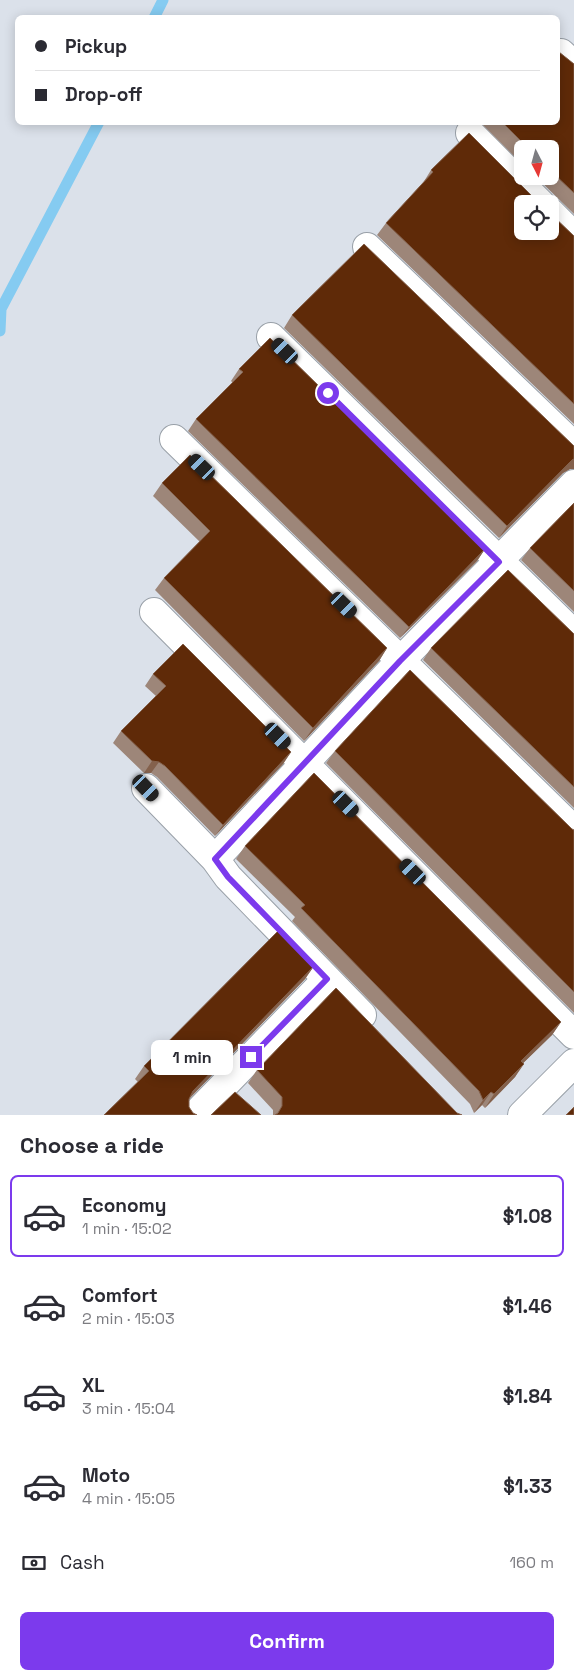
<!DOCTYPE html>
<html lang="en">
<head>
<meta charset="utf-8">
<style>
	:root { --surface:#fff; --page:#f2f2f3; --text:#2b2b33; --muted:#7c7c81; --line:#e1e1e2; --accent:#7c3aed }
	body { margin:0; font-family:"Space Grotesk",sans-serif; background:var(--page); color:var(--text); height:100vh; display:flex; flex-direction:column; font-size:19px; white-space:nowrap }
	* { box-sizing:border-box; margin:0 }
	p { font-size:16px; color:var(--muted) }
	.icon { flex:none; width:28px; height:28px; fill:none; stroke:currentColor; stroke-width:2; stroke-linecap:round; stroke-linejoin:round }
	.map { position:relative; height:1115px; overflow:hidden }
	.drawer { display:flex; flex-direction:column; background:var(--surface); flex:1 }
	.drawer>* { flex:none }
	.guide { position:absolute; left:15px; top:15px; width:545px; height:110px; border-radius:8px; box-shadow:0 2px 12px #0003; display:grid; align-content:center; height:110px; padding:0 20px; background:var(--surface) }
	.needle { width:32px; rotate:174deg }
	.controls { position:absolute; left:514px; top:140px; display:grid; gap:10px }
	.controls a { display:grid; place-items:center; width:45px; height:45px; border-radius:8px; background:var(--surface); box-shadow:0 2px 12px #0003; font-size:25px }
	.end { position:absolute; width:22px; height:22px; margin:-11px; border:6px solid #7c3aed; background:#fff; box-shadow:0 0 0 2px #fff }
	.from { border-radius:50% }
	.bubble { position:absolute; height:35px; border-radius:8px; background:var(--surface); box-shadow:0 2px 12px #0003; font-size:16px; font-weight:700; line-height:35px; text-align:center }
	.car { position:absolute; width:15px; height:30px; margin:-15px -8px; border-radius:6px; box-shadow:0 0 4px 1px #0007; background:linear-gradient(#222 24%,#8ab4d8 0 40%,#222 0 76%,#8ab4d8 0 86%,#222 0) }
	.guide b { display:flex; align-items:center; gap:18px; height:48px; font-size:19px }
	.guide b+b { border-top:1px solid var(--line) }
	.guide i { width:12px; height:12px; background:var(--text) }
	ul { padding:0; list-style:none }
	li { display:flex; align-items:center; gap:15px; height:82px; margin:0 10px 8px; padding:0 10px; border:2px solid transparent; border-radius:8px }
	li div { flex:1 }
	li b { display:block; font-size:19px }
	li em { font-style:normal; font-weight:700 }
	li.selected { border-color:var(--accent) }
	li>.icon { width:45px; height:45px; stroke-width:1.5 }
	h2 { padding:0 20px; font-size:22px; line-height:60px }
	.pay { display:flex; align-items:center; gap:12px; height:55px; padding:0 20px; font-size:19px }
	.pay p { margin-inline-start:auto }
	.primary-button { display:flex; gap:10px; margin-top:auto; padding:10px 20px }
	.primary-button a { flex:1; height:58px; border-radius:8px; background:var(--accent); color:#fff; font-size:20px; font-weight:700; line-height:58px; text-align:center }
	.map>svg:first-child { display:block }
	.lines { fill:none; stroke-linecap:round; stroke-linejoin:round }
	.stream { stroke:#85cbf1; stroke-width:11 }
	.minor-casing { stroke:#99a0a8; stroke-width:30 }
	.minor { stroke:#fff; stroke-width:28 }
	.wall { fill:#9d8679 }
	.shaded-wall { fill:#84614c }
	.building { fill:#5f2a08; stroke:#84614c }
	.route { stroke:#7c3aed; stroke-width:6 }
</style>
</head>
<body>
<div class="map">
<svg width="574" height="1115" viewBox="0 0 574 1115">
	<rect width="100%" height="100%" fill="#dbe1ea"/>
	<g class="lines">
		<path class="stream" d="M154,18L163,0
			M0,331L1,309L99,122"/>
		<defs>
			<path id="minor" d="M561,53L574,65
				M470,133L541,204
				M550,212L574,236
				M367,247L574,446
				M271,337L574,634
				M174,439L574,830
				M154,612L574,1035
				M146,788L215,859L228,877L362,1015
				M215,859L400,661L574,484
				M195,1115L327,979
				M522,1115L574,1063"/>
		</defs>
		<use href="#minor" class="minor-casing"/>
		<use href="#minor" class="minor"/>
	</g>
	<path class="wall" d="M559,52L574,64V214L535,176H550V149H522V164L480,122H558Z
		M431,170L574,236V424L377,235L386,223L423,183Z
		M292,315L572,445L570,469L563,473L499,538L284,328Z
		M239,369L485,549L477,561L400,638L188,431L196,419L233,383L231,381Z
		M162,483L387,648L379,661L304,741L155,590L164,578L200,542L153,496Z
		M574,503V612L521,560L530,548Z
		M572,633L574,634V808L423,660L431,648Z
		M153,674L291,752L283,764L215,836L157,777L151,773H144L113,743L121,731L156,696L145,686Z
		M335,751L574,830V1013L326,763Z
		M245,846L561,1022L552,1035L523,1063L515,1077L485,1108L482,1105L474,1113L470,1104L292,921L295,917L236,859Z
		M314,966L305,979L189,1099L138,1082L135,1079L144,1066Z
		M257,1070L457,1113L462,1115H273V1110L248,1083Z"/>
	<path class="shaded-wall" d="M574,459V469H570L563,473L499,538L507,526L572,460Z
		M485,549L477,561L400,638L409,627Z
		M387,648L379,661L304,741L313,728Z
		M291,752L283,764L215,836L223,825Z
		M152,761L159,762L151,773H144Z
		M314,966L305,979L184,1104L193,1091Z
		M561,1022L552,1035L512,1074L521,1061Z
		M524,1064L515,1077L485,1108L494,1094Z
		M491,1092L482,1105L474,1113L483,1100Z"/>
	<path class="building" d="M558,50L559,52L574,64V193L550,170V149H529L502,122H558Z
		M469,133L540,204H522V231H550V213L574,236V404L386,223L433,172L431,170Z
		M364,244L574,446V459L572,460L507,526L292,315Z
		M270,338L485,549L409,627L196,419L243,372L239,369Z
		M190,455L387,648L313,728L164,578L210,531L162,483Z
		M574,503V591L530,548Z
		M508,570L574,634V787L431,648Z
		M183,644L291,752L223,825L165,766L159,762L152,761L121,731L166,686L153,674Z
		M410,670L572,829L574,830V992L335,751Z
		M314,773L561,1022L521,1061L524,1064L494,1094L491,1092L483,1100L479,1091L301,908L305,905L245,846Z
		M279,930L314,966L193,1091L189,1099V1107L193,1113L197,1115H104L149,1071L144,1066Z
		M336,988L457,1113L462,1115H275L278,1113L282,1106V1097L257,1070Z
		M235,1092L261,1115H211Z
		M574,1107V1115H566Z"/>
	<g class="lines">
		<path class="route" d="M251,1057L327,979L228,877L215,859L400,661L499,562L328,393"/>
	</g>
</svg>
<div class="controls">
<a><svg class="needle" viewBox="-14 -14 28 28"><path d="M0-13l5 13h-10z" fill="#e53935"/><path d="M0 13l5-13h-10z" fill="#7c7c81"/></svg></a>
<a><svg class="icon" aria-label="locate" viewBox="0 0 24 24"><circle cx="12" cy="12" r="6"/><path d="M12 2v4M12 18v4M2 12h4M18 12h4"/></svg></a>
</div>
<i class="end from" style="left:328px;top:393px"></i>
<i class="end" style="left:251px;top:1057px"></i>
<div class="bubble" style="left:151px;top:1040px;width:82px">1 min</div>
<i class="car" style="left:285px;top:351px;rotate:314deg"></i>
<i class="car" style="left:202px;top:467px;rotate:314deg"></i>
<i class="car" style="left:344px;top:605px;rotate:134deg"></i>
<i class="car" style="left:278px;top:736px;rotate:135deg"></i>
<i class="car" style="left:146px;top:788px;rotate:136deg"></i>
<i class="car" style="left:346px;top:804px;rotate:135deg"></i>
<i class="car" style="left:413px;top:872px;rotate:315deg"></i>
<div class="guide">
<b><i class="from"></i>Pickup</b>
<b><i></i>Drop-off</b>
</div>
</div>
<section class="drawer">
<h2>Choose a ride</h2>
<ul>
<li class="selected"><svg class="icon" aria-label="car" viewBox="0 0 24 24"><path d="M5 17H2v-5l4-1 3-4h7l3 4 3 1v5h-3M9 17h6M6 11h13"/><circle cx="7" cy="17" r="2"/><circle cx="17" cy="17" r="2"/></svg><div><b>Economy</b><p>1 min · 15:02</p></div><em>$1.08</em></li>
<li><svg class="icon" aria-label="car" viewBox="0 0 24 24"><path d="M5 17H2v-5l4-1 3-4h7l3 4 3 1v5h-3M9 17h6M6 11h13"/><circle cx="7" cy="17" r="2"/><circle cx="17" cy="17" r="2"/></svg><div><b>Comfort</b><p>2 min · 15:03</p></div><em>$1.46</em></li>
<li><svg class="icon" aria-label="car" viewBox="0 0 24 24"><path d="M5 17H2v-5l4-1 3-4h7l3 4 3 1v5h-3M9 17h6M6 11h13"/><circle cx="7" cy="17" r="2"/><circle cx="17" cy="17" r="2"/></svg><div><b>XL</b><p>3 min · 15:04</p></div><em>$1.84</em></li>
<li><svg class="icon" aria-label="car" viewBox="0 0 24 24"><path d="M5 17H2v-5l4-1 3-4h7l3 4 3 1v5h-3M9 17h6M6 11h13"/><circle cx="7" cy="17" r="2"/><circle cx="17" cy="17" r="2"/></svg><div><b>Moto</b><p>4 min · 15:05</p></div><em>$1.33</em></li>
</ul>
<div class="pay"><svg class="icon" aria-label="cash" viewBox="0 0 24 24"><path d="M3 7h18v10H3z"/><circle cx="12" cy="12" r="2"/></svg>Cash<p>160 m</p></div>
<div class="primary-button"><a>Confirm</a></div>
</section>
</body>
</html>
